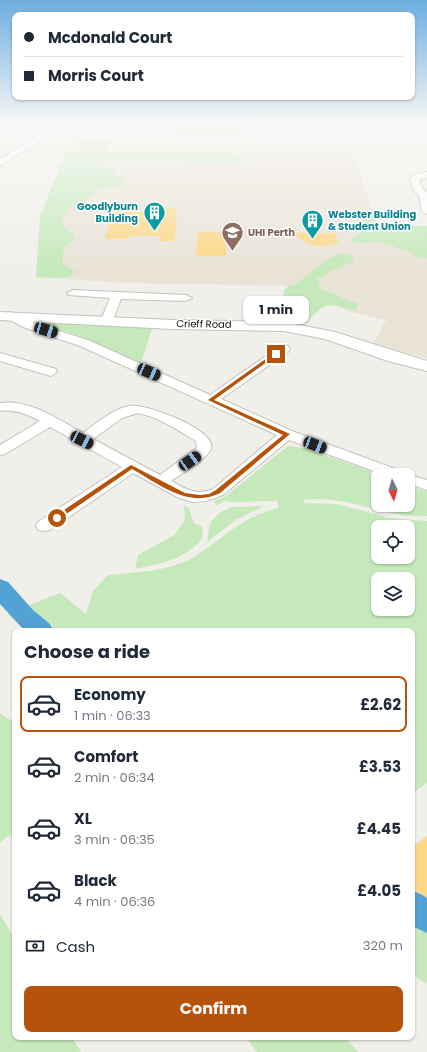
<!DOCTYPE html>
<html lang="en">
<head>
<meta charset="utf-8">
<style>
	:root { --surface:#fff; --page:#f2f2f3; --text:#1f2937; --muted:#747a83; --line:#e0e1e3; --accent:#b45309 }
	body { margin:0; font-family:Poppins,sans-serif; background:var(--page); color:var(--text); height:100vh; display:flex; flex-direction:column; font-size:15px; white-space:nowrap }
	* { box-sizing:border-box; margin:0 }
	p { font-size:13px; color:var(--muted) }
	.icon { flex:none; width:22px; height:22px; fill:none; stroke:currentColor; stroke-width:2; stroke-linecap:round; stroke-linejoin:round }
	.map { position:relative; flex:1; overflow:hidden }
	.details { position:absolute; left:12px; top:628px; width:403px; height:412px; display:flex; flex-direction:column; background:var(--surface); border-radius:8px; box-shadow:0 1px 3px #0004 }
	.details>* { flex:none }
	.guide { position:absolute; left:12px; top:12px; width:403px; height:88px; border-radius:8px; box-shadow:0 1px 3px #0004; display:grid; align-content:center; height:88px; padding:0 12px; background:var(--surface) }
	.needle { width:26px; rotate:175deg }
	.fabs { position:absolute; left:371px; top:468px; display:grid; gap:8px }
	.fabs a { display:grid; place-items:center; width:44px; height:44px; border-radius:8px; background:var(--surface); box-shadow:0 1px 3px #0004; font-size:20px }
	.end { position:absolute; width:18px; height:18px; margin:-9px; border:5px solid #b45309; background:#fff; box-shadow:0 0 0 2px #fff }
	.from { border-radius:50% }
	.bubble { position:absolute; height:28px; border-radius:8px; background:var(--surface); box-shadow:0 1px 3px #0004; font-size:13px; font-weight:700; line-height:28px; text-align:center }
	.car { position:absolute; width:12px; height:24px; margin:-12px -6px; border-radius:5px; box-shadow:0 0 3px 1px #0007; background:linear-gradient(#222 24%,#8ab4d8 0 40%,#222 0 76%,#8ab4d8 0 86%,#222 0) }
	.guide b { display:flex; align-items:center; gap:14px; height:38px; font-size:15px }
	.guide b+b { border-top:1px solid var(--line) }
	.guide i { width:10px; height:10px; background:var(--text) }
	ul { padding:0; list-style:none }
	li { display:flex; align-items:center; gap:12px; height:56px; margin:0 8px 6px; padding:0 4px; border:2px solid transparent; border-radius:8px }
	li div { flex:1 }
	li b { display:block; font-size:15px }
	li em { font-style:normal; font-weight:700 }
	li.selected { border-color:var(--accent) }
	li>.icon { width:36px; height:36px; stroke-width:1.5 }
	h2 { padding:0 12px; font-size:18px; line-height:48px }
	.pay { display:flex; align-items:center; gap:10px; height:44px; padding:0 12px; font-size:15px }
	.pay p { margin-inline-start:auto }
	.action { display:flex; gap:8px; margin-top:auto; padding:8px 12px }
	.action a { flex:1; height:46px; border-radius:8px; background:var(--accent); color:#fff; font-size:16px; font-weight:700; line-height:46px; text-align:center }
	.map>svg:first-child { display:block }
	.built { fill:#e9e3d7 }
	.green { fill:#c5e9bb; fill-rule:evenodd }
	.lines { fill:none; stroke-linecap:round; stroke-linejoin:round }
	.river { fill:#52a2d5; fill-rule:evenodd }
	.building { fill:#fcd785 }
	.minor-casing { stroke:#c4c2be; stroke-width:2 }
	.major-casing { stroke:#c4c2be; stroke-width:2 }
	.minor { fill:#fff; fill-rule:evenodd }
	.major { fill:#fff; fill-rule:evenodd }
	.route { fill:#b45309 }
	.labels { text-anchor:middle; dominant-baseline:central; stroke-width:3; stroke-linejoin:round; paint-order:stroke }
	.far-culture-label { font-size:10px; font-weight:bold; fill:#0d838f; stroke:#fff; text-anchor:end }
	.far-education-label { font-size:10px; font-weight:bold; fill:#785e54; stroke:#fff; text-anchor:start }
	.far-street-label { font-size:10px; fill:#131311; stroke:#fff }
</style>
</head>
<body>
<div class="map">
<svg width="427" height="1052" viewBox="0 0 427 1052">
	<rect width="100%" height="100%" fill="#f1efea"/>
	<path class="built" d="M66,151L352,153L379,226H427V358L372,345L386,320L350,312L298,286L127,283L36,277L40,217Z"/>
	<path class="green" d="M168,127H235L239,128L238,134L235,135H169Z
		M107,139L111,142L106,149H79L75,147L76,142L80,140Z
		M66,151L245,153V163L96,161L94,165L115,169V176L124,177L121,186L98,190L81,204L67,209L61,223L72,234L74,240L64,248L62,263L74,271L71,276L61,278L36,277L40,217Z
		M368,211H373L379,226H427V258L415,256L411,252L380,242L355,243L352,240L361,232L362,227L368,225L363,219L362,214Z
		M343,253L351,255L354,262L329,271L323,277L316,279L321,282L317,287L358,304L356,310C350,310 347,308 341,307C323,302 317,311 307,323L293,324L283,316C283,308 281,295 286,288C289,284 295,285 299,282C313,271 327,256 343,253Z
		M25,320L153,326L141,363L74,334Z
		M288,446L304,448L381,475H378V505H408V485L427,492V516C385,519 348,494 303,500L304,503L337,504L390,518L427,521V783L412,793V631H30L7,614L60,593L86,614L93,591L108,575C137,572 166,572 192,558C223,540 241,516 279,508L277,501L273,495L276,501L230,502L226,500L216,506L214,501L226,496ZM378,527H408V557H378ZM378,579H408V609H378Z
		M184,505L189,508L194,523L203,527L202,539C186,559 160,564 135,569L138,555L174,535L185,520Z
		M264,506L237,519L207,542L210,523L218,514L231,507Z
		M0,713L15,723V832L0,842Z
		M412,892L427,903V984L412,974Z
		M0,914L15,940V1037H72L81,1052H0Z
		M246,1037H345L358,1052H257Z"/>
	<g class="lines">
		<path class="river" d="M0,579L8,582L33,610L50,624L53,631H25L0,604Z
			M412,890L427,897V933L412,926Z"/>
	</g>
	<path class="building" d="M153,208H176L175,216H177L174,241H159L160,236H130L129,239H105L113,211H152Z
		M198,232H226V256H196Z
		M291,233H334L339,243L325,246L312,245L305,242Z
		M427,836V898L412,888V847Z"/>
	<g class="lines">
		<defs>
			<path id="minor" d="M56,123L426,125L427,129L249,127L248,137L236,140L168,139L161,135L163,126L63,125L0,166V159ZM171,127H241V134L235,136L170,135Z
				M427,172V178L419,180L423,189L427,192V214L422,211L419,195L414,191L410,179L416,174Z
				M73,290L186,295L192,298L186,301L121,299L113,320L107,324L101,320L110,298L69,295L67,293Z
				M9,312L40,325L88,340L210,395L280,346H288L290,349L288,352L221,399L292,431L404,472L406,474L427,480V490L408,483V475H385L289,440L223,495L206,501L193,502L179,498L133,473L50,530L44,531L38,530L36,526L38,522L122,467L50,427L5,454L0,455V445L40,421C27,414 14,409 0,411V403C30,399 57,419 83,433C97,423 112,409 130,406C145,403 218,430 211,449C207,459 181,474 171,481C185,489 197,496 213,489L277,435L80,346L23,327L3,316ZM138,413C159,417 177,430 196,441L197,448L160,475L93,439L122,418Z
				M0,353L56,369L57,372L51,376L0,361Z"/>
			<path id="major" d="M0,312L172,320L284,322L335,332L427,361V371L388,361L325,339L284,331L172,329L0,320Z"/>
		</defs>
		<use href="#minor" class="minor-casing"/>
		<use href="#major" class="major-casing"/>
		<use href="#minor" class="minor"/>
		<use href="#major" class="major"/>
	</g>
	<linearGradient id="sky" x2="0" y2="1"><stop stop-color="#6cade0"/><stop offset="0.46" stop-color="#f9f8f6"/><stop offset="1" stop-color="#f9f8f6" stop-opacity="0"/></linearGradient>
	<rect width="427" height="270" fill="url(#sky)"/>
	<path class="route" d="M274,353L278,354L214,400L290,434L220,493C189,509 159,484 132,469L59,519H55V516L131,465L185,493L200,495L209,494L216,490L283,435L208,400Z"/>
	<defs>
		<symbol id="building-pin" viewBox="-11 -11 22 30"><path d="M0 17L-7.5 6A9.5 9.5 0 1 1 7.5 6Z" fill="#0f9aa8" stroke="#fff"/><path d="M-4-6H4V6H1V3H-1V6H-4ZM-2.5-4.3h1.7v1.8h-1.7ZM.8-4.3h1.7v1.8H.8ZM-2.5-1h1.7V.8h-1.7ZM.8-1h1.7V.8H.8Z" fill="#fff"/></symbol>
		<symbol id="university-pin" viewBox="-11 -11 22 30"><path d="M0 17L-7.5 6A9.5 9.5 0 1 1 7.5 6Z" fill="#8d6e63" stroke="#fff"/><path d="M0-5L7-2L0 1L-7-2ZM-4 1L0 2.5L4 1V4Q0 6-4 4Z" fill="#fff"/></symbol>
	</defs>
	<g fill-rule="evenodd">
		<use href="#building-pin" x="142" y="200" width="25" height="34"/>
		<use href="#building-pin" x="300" y="208" width="25" height="34"/>
		<use href="#university-pin" x="220" y="220" width="25" height="34"/>
	</g>
	<g class="labels">
		<g class="far-culture-label">
			<text x="138" y="206">Goodlyburn<tspan x="138" dy="12">Building</tspan></text>
			<text x="328" y="214" text-anchor="start">Webster Building<tspan x="328" dy="12">&amp; Student Union</tspan></text>
		</g>
		<g class="far-education-label">
			<text x="248" y="232">UHI Perth</text>
		</g>
		<g class="far-street-label">
			<text transform="translate(204 324) rotate(1)">Crieff Road</text>
		</g>
	</g>
</svg>
<div class="fabs">
<a><svg class="needle" viewBox="-14 -14 28 28"><path d="M0-13l5 13h-10z" fill="#e53935"/><path d="M0 13l5-13h-10z" fill="#747a83"/></svg></a>
<a><svg class="icon" aria-label="locate" viewBox="0 0 24 24"><circle cx="12" cy="12" r="6"/><path d="M12 2v4M12 18v4M2 12h4M18 12h4"/></svg></a>
<a><svg class="icon" aria-label="layers" viewBox="0 0 24 24"><path d="M12 4l9 5-9 5-9-5zM3 14l9 5 9-5"/></svg></a>
</div>
<i class="end from" style="left:57px;top:518px"></i>
<i class="end" style="left:276px;top:354px"></i>
<div class="bubble" style="left:243px;top:296px;width:66px">1 min</div>
<i class="car" style="left:46px;top:330px;rotate:106deg"></i>
<i class="car" style="left:149px;top:372px;rotate:114deg"></i>
<i class="car" style="left:82px;top:440px;rotate:116deg"></i>
<i class="car" style="left:315px;top:445px;rotate:111deg"></i>
<i class="car" style="left:190px;top:461px;rotate:55deg"></i>
<div class="guide">
<b><i class="from"></i>Mcdonald Court</b>
<b><i></i>Morris Court</b>
</div>
<section class="details">
<h2>Choose a ride</h2>
<ul>
<li class="selected"><svg class="icon" aria-label="car" viewBox="0 0 24 24"><path d="M5 17H2v-5l4-1 3-4h7l3 4 3 1v5h-3M9 17h6M6 11h13"/><circle cx="7" cy="17" r="2"/><circle cx="17" cy="17" r="2"/></svg><div><b>Economy</b><p>1 min · 06:33</p></div><em>£2.62</em></li>
<li><svg class="icon" aria-label="car" viewBox="0 0 24 24"><path d="M5 17H2v-5l4-1 3-4h7l3 4 3 1v5h-3M9 17h6M6 11h13"/><circle cx="7" cy="17" r="2"/><circle cx="17" cy="17" r="2"/></svg><div><b>Comfort</b><p>2 min · 06:34</p></div><em>£3.53</em></li>
<li><svg class="icon" aria-label="car" viewBox="0 0 24 24"><path d="M5 17H2v-5l4-1 3-4h7l3 4 3 1v5h-3M9 17h6M6 11h13"/><circle cx="7" cy="17" r="2"/><circle cx="17" cy="17" r="2"/></svg><div><b>XL</b><p>3 min · 06:35</p></div><em>£4.45</em></li>
<li><svg class="icon" aria-label="car" viewBox="0 0 24 24"><path d="M5 17H2v-5l4-1 3-4h7l3 4 3 1v5h-3M9 17h6M6 11h13"/><circle cx="7" cy="17" r="2"/><circle cx="17" cy="17" r="2"/></svg><div><b>Black</b><p>4 min · 06:36</p></div><em>£4.05</em></li>
</ul>
<div class="pay"><svg class="icon" aria-label="cash" viewBox="0 0 24 24"><path d="M3 7h18v10H3z"/><circle cx="12" cy="12" r="2"/></svg>Cash<p>320 m</p></div>
<div class="action"><a>Confirm</a></div>
</section>
</div>
</body>
</html>
